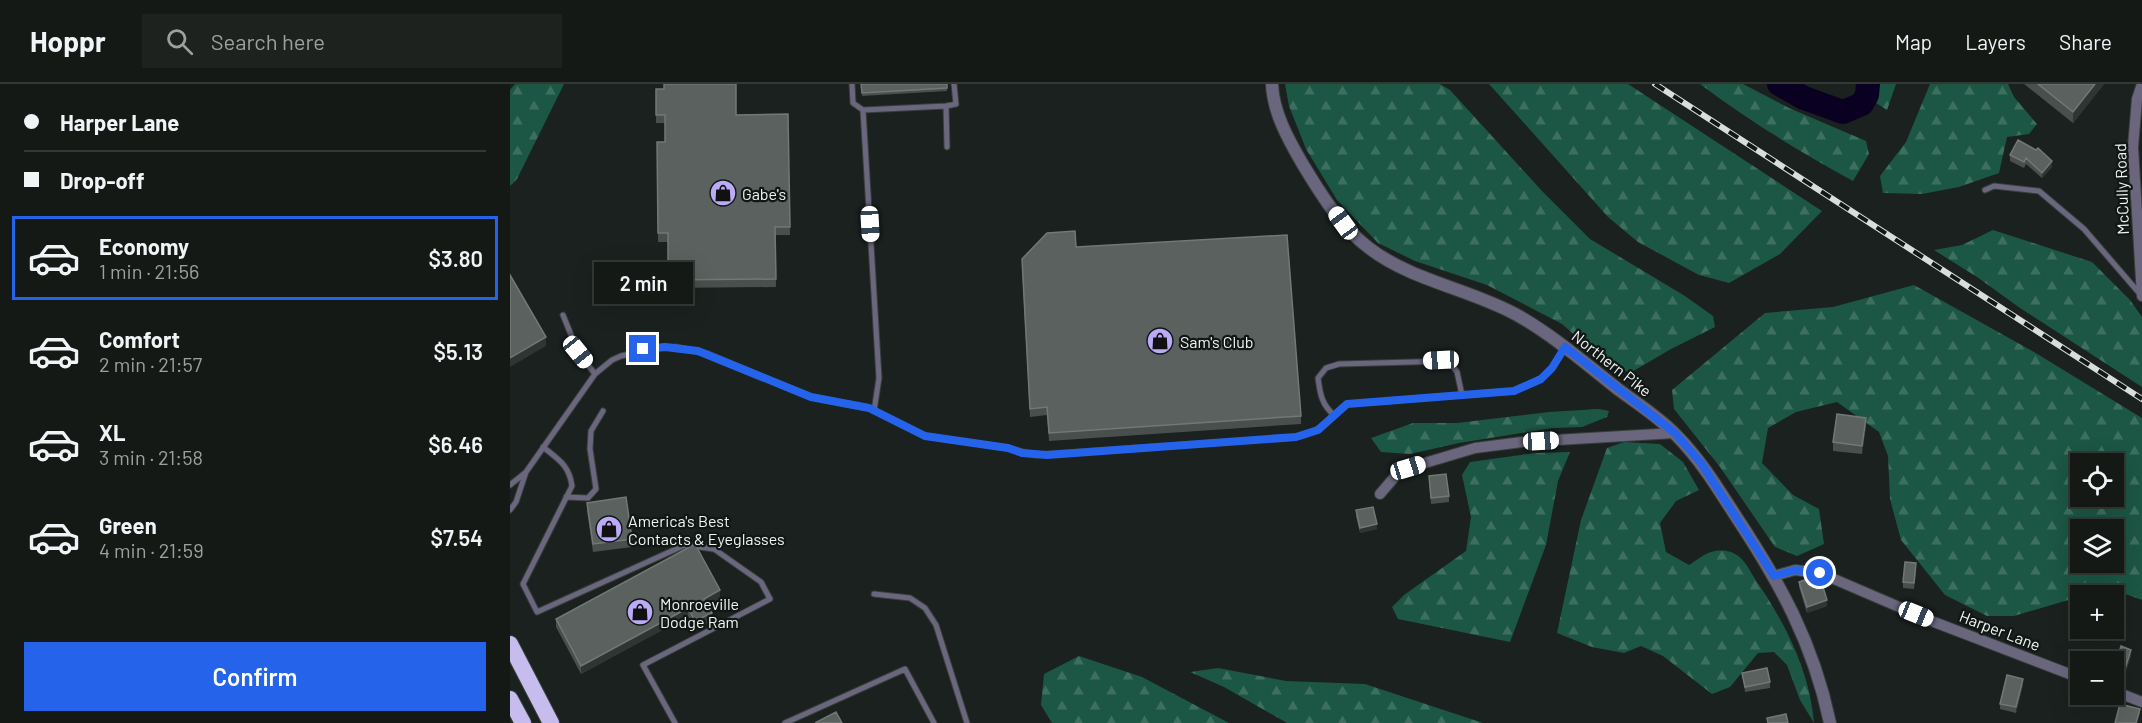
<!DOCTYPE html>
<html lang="en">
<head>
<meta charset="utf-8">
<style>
	:root { --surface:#141916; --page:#1d221f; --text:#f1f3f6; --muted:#9da0a1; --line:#333835; --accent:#2563eb }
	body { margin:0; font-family:Barlow,sans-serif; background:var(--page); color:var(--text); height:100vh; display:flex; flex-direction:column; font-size:22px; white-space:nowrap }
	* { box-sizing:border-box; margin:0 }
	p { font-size:20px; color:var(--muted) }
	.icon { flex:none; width:33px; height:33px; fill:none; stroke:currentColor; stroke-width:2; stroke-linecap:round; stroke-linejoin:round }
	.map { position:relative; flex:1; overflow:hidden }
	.side { display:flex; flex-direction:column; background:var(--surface); width:510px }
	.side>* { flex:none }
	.banner { display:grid; align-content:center; height:132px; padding:0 24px; background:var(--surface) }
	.controls { position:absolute; left:1560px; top:369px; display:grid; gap:12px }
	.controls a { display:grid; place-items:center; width:54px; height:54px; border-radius:0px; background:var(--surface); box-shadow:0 6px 24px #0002,0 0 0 2px var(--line); font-size:30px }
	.end { position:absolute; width:27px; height:27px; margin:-14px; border:8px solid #2563eb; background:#fff; box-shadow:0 0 0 3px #fff }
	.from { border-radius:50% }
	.bubble { position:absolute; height:42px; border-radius:0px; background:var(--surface); box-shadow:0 6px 24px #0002,0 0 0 2px var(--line); font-size:20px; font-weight:600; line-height:42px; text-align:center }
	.car { position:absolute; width:18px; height:36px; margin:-18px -9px; border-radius:8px; box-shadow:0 0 4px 2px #0007; background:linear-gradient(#fff 24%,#345 0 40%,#fff 0 76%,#345 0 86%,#fff 0) }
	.banner b { display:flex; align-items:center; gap:21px; height:57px; font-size:22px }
	.banner b+b { border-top:2px solid var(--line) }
	.banner i { width:15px; height:15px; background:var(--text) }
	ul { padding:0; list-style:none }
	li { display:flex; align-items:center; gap:18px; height:84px; margin:0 12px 9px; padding:0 12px; border:3px solid transparent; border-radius:0px }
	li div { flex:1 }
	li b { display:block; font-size:22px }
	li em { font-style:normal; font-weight:600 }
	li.selected { border-color:var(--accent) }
	li>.icon { width:54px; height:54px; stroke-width:1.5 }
	.cta { display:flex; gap:12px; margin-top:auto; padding:12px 24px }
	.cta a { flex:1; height:69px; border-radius:0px; background:var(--accent); color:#fff; font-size:24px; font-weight:600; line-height:69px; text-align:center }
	header { display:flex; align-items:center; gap:36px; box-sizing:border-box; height:84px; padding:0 30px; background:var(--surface); border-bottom:2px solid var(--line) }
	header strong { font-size:28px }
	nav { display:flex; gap:33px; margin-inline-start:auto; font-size:21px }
	.search { width:420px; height:54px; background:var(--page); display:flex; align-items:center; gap:15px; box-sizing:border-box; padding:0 21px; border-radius:0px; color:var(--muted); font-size:22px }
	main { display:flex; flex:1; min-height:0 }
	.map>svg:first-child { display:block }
	.forest { fill:url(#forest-firs); fill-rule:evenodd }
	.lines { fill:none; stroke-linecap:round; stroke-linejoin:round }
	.river { stroke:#0a0022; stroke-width:24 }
	.service-casing { stroke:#383f3c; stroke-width:7 }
	.minor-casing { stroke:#383f3c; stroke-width:12 }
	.tertiary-casing { stroke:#383f3c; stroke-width:14 }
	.trunk-casing { stroke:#383f3c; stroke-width:18 }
	.service { stroke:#6a667e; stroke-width:5 }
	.minor { stroke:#6a667e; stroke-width:10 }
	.tertiary { stroke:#6a667e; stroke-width:12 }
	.trunk { stroke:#c6bcee; stroke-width:16 }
	.rail-casing { stroke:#d9dddb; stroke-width:6 }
	.rail { stroke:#111715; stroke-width:4; stroke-dasharray:11; stroke-linecap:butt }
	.wall { fill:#494f4d }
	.shaded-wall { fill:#2e3532 }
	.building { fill:#5b615e; stroke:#727876; stroke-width:1.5 }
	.route { stroke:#2563eb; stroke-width:8 }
	.labels { text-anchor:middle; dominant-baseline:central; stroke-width:4.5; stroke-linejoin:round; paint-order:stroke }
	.street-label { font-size:16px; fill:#f1f5f3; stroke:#111715 }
	.poi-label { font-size:16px; fill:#f1f5f3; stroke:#111715; text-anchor:start }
</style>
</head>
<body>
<header>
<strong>Hoppr</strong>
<div class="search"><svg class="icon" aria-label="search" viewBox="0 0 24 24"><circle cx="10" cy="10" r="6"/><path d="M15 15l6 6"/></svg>Search here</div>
<nav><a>Map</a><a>Layers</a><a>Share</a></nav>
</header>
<main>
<section class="side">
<div class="banner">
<b><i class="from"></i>Harper Lane</b>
<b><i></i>Drop-off</b>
</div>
<ul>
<li class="selected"><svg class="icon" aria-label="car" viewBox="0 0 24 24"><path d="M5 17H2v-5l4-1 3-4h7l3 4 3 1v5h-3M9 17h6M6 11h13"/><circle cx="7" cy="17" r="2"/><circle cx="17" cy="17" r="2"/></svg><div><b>Economy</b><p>1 min · 21:56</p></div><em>$3.80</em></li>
<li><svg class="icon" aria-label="car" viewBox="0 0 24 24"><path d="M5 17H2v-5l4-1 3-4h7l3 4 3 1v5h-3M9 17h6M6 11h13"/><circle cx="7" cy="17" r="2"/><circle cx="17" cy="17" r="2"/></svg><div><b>Comfort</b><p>2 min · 21:57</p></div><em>$5.13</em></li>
<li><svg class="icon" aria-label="car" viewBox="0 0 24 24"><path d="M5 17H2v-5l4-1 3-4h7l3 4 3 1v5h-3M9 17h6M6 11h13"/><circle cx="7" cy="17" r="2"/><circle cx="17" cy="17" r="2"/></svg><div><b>XL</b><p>3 min · 21:58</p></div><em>$6.46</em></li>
<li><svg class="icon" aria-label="car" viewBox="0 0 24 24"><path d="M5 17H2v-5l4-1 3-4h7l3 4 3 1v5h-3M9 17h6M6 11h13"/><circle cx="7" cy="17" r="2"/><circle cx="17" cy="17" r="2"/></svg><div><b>Green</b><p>4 min · 21:59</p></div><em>$7.54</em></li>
</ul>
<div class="cta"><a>Confirm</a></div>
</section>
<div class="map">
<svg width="1632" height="639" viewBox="0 0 1632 639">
	<defs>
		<pattern id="forest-firs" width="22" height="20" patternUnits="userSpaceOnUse" patternTransform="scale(1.5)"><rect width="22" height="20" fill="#1c5644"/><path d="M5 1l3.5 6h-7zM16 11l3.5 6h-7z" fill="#3d6f5f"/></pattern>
	</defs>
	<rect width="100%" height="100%" fill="#1a211e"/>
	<path class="forest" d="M5,0H54L7,95L0,102V6Z
		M775,0H930L940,6L1032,107L1080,155L1175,212L1203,232L1205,243L1161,265L1120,289L1095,278L1052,240L977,201L905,177L868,159L827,116L796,65L779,22Z
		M979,0H1118L1312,127L1270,170L1219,199L1189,191L1128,158L1098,133Z
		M1190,0H1233L1279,24L1356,57L1359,70L1343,97C1290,68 1239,37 1190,0Z
		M1366,0H1386L1377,26L1366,19Z
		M1420,0H1498L1504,13L1527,40L1519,50L1497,53L1489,89L1449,103L1412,110L1373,109L1370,92L1396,58Z
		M1483,146L1582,178L1620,216L1632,233V303L1510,224L1467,193L1424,166L1452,161Z
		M1404,201L1524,268L1632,334V516L1599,504L1504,532H1477L1435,511L1391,456L1380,415L1378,372L1369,348L1327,318L1286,328L1258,344L1252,379L1283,411L1309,425L1314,460L1287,472L1265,463L1210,383L1164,325L1162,306L1255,229L1323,223ZM1570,380H1604V412H1570ZM1570,446H1604V478H1570Z
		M1089,325L1099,327L1097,333L1072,343L1043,344L949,359L900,370L871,368L861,354L903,339H947L1039,328Z
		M1114,358L1150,360L1173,378L1189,406L1166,417L1150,439L1156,468L1179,481C1194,471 1202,463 1221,468C1233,472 1239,485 1245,495C1274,537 1300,587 1304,639L1290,616L1277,581L1264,568L1248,569L1220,603L1202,610L1153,572L1131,562L1114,569L1082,563L1047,549L1071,436L1097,364Z
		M1060,368L1048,397L1036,461L1000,558L888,535L882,523L894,511L956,467L961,433L952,391L960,378L1024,369Z
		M569,572L632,593L719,639H542L531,621L534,590Z
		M708,584L776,597L855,600L973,639H777L714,603L680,588Z"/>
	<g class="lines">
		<path class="river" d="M1269,0L1294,14L1333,28L1352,20L1357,11L1358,0"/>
		<defs>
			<path id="service" d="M342,0L343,19L353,26
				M436,22L446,20L444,0
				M1475,106L1484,102L1529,107L1574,145L1630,210
				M53,231L68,268L85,290
				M364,327L369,294L353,26L436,22L437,63
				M824,331C812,321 810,310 808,294L816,284L829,280L939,277L947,288L952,311
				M33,363C49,376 59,381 62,402L13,500L27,528L175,461L204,465L251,498L260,515L133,581L165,639
				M0,401L15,389
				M56,413L78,414L86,405L80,365L81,347L93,327
				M0,426L6,418L16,388L85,290L102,276L111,272L144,264L166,263L198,270L301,313L359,324L415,352L498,364L525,371L786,353C816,347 816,334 838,320L1004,307L1031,295L1042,284L1055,263
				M364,510L400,514L415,524L426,541L457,639
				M275,639L395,585L424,639"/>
			<path id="minor" d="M1632,0L1627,15L1623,63L1632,212
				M870,410L888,389L898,384L965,364L1012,358L1165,349
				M1264,492L1285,486L1310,489L1424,538L1570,594
				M1604,607L1632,618"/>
			<path id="tertiary" d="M762,0C763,28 778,55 792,79C810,109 831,143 859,164C902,197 960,205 1007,231C1044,252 1076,280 1109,306C1128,320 1150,334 1166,351C1190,375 1207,403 1225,431C1270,499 1303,558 1320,639"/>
			<path id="trunk" d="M0,560L41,639
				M0,615L13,639"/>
		</defs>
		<use href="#service" class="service-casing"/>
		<use href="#minor" class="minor-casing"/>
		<use href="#tertiary" class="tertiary-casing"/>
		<use href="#trunk" class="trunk-casing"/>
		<use href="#service" class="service"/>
		<use href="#minor" class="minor"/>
		<use href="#tertiary" class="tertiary"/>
		<use href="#trunk" class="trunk"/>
		<defs>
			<path id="rail" d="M1145,0L1632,315"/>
		</defs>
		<use href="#rail" class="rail-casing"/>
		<use href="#rail" class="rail"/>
	</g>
	<path class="wall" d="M351,0H437V7L352,12Z
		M1514,0H1594L1563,39Z
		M146,5L226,31L278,30L280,151H265L266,203L158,204V158H148L147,58H155V39H146Z
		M1508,56L1542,83L1532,94L1516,80L1514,84L1500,77V71Z
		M566,163L791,332V340L539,357L537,331L520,333L512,183Z
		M1356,342L1352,370L1323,367V358Z
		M919,392L939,412V418L921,420Z
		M77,419L122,455V463L83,468L77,427Z
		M846,426L867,445L850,449L846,432Z
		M1406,485L1404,505L1393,504V498Z
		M1289,498L1307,505L1317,522L1297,529L1289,503Z
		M210,514L198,521L202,537L185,546L178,532L71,590L46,543V535Z
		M1621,572L1613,596L1604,593V584Z
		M1232,589L1260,598V604L1235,608Z
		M1513,601L1506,629L1490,625V620Z"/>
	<path class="shaded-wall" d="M1585,0H1594L1563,39V28Z
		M1542,77V83L1532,94V89Z
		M36,253V262L0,283V274Z
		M1356,334V342L1352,370V362Z
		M867,440V445L850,449V444Z
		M210,506V514L194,523V515Z
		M1317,516V522L1297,529V523Z
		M178,524V532L71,590V582Z
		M202,529V537L185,546V537Z
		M1621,566V572L1613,596V591Z
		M1513,595V601L1506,629V623Z
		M1630,625V630L1627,639H1626Z"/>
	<path class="building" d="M154,0H226V31L278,30L280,143H265L266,195L158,196V149H148L147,58H155V31H146V5H154Z
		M351,0H437V4L352,9Z
		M1528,0H1585L1563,28Z
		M1508,56L1526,66L1528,64L1542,77L1532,89L1516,74L1514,78L1500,71Z
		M565,147L566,163L777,151L791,332L539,349L537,323L520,325L512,175L537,149Z
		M0,191L36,253L0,274Z
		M1327,330L1356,334L1352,362L1323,358Z
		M936,390L939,412L921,414L919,392Z
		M116,413L122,455L83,460L77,419Z
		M863,423L867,440L850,444L846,426Z
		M185,460L210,506L194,515L202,529L185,537L178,524L71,582L46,535Z
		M1395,478L1406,479L1404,499L1393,498Z
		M1303,493L1307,505L1313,503L1317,516L1297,523L1289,498Z
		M1611,562L1621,566L1613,591L1604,587V584Z
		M1257,584L1260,598L1235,603L1232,589Z
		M1497,591L1513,595L1506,623L1490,620Z
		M1610,620L1630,625L1626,639H1605Z
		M326,628L332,639H305Z
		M1276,630L1278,639H1258L1257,634Z"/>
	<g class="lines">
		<path class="route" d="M133,265L155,263L188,267L301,313L359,324L415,352L498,364L512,369L537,371L786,353L808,346L837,320L1004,307L1031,295L1042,284L1055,263L1165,349L1191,379L1264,492L1285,486L1310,489"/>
	</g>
	<defs>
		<symbol id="shop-disc" viewBox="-11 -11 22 22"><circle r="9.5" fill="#bbaaf6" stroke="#111715"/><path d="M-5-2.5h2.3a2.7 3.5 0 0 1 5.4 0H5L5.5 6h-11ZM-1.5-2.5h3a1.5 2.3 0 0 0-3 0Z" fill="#111"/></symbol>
	</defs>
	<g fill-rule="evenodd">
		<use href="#shop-disc" x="198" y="94" width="30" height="30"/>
		<use href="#shop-disc" x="635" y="242" width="30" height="30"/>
		<use href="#shop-disc" x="84" y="430" width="30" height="30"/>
		<use href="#shop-disc" x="115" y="513" width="30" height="30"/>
	</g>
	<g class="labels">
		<g class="street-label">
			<text transform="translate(1611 105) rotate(-92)">McCully Road</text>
			<text transform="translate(1102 279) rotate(38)">Northern Pike</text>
			<text transform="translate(1490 546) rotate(21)">Harper Lane</text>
		</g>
		<g class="poi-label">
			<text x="232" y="109">Gabe's</text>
			<text x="670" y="257">Sam's Club</text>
			<text x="118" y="436">America's Best<tspan x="118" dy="18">Contacts &amp; Eyeglasses</tspan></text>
			<text x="150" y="519">Monroeville<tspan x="150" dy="18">Dodge Ram</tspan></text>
		</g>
	</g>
</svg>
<div class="controls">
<a><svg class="icon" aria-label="locate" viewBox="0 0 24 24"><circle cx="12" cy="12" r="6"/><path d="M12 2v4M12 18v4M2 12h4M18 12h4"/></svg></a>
<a><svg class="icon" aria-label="layers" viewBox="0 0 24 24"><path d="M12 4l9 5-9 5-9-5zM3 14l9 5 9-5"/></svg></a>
<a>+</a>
<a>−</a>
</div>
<i class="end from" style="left:1310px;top:489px"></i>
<i class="end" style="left:133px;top:265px"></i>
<div class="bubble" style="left:84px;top:178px;width:99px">2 min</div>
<i class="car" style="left:833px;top:139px;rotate:324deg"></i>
<i class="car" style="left:360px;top:140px;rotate:177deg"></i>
<i class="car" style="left:68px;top:268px;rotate:141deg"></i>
<i class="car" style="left:931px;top:276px;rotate:267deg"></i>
<i class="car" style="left:1031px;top:357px;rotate:87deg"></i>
<i class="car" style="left:898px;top:384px;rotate:73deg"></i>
<i class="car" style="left:1406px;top:530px;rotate:112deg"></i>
</div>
</main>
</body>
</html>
